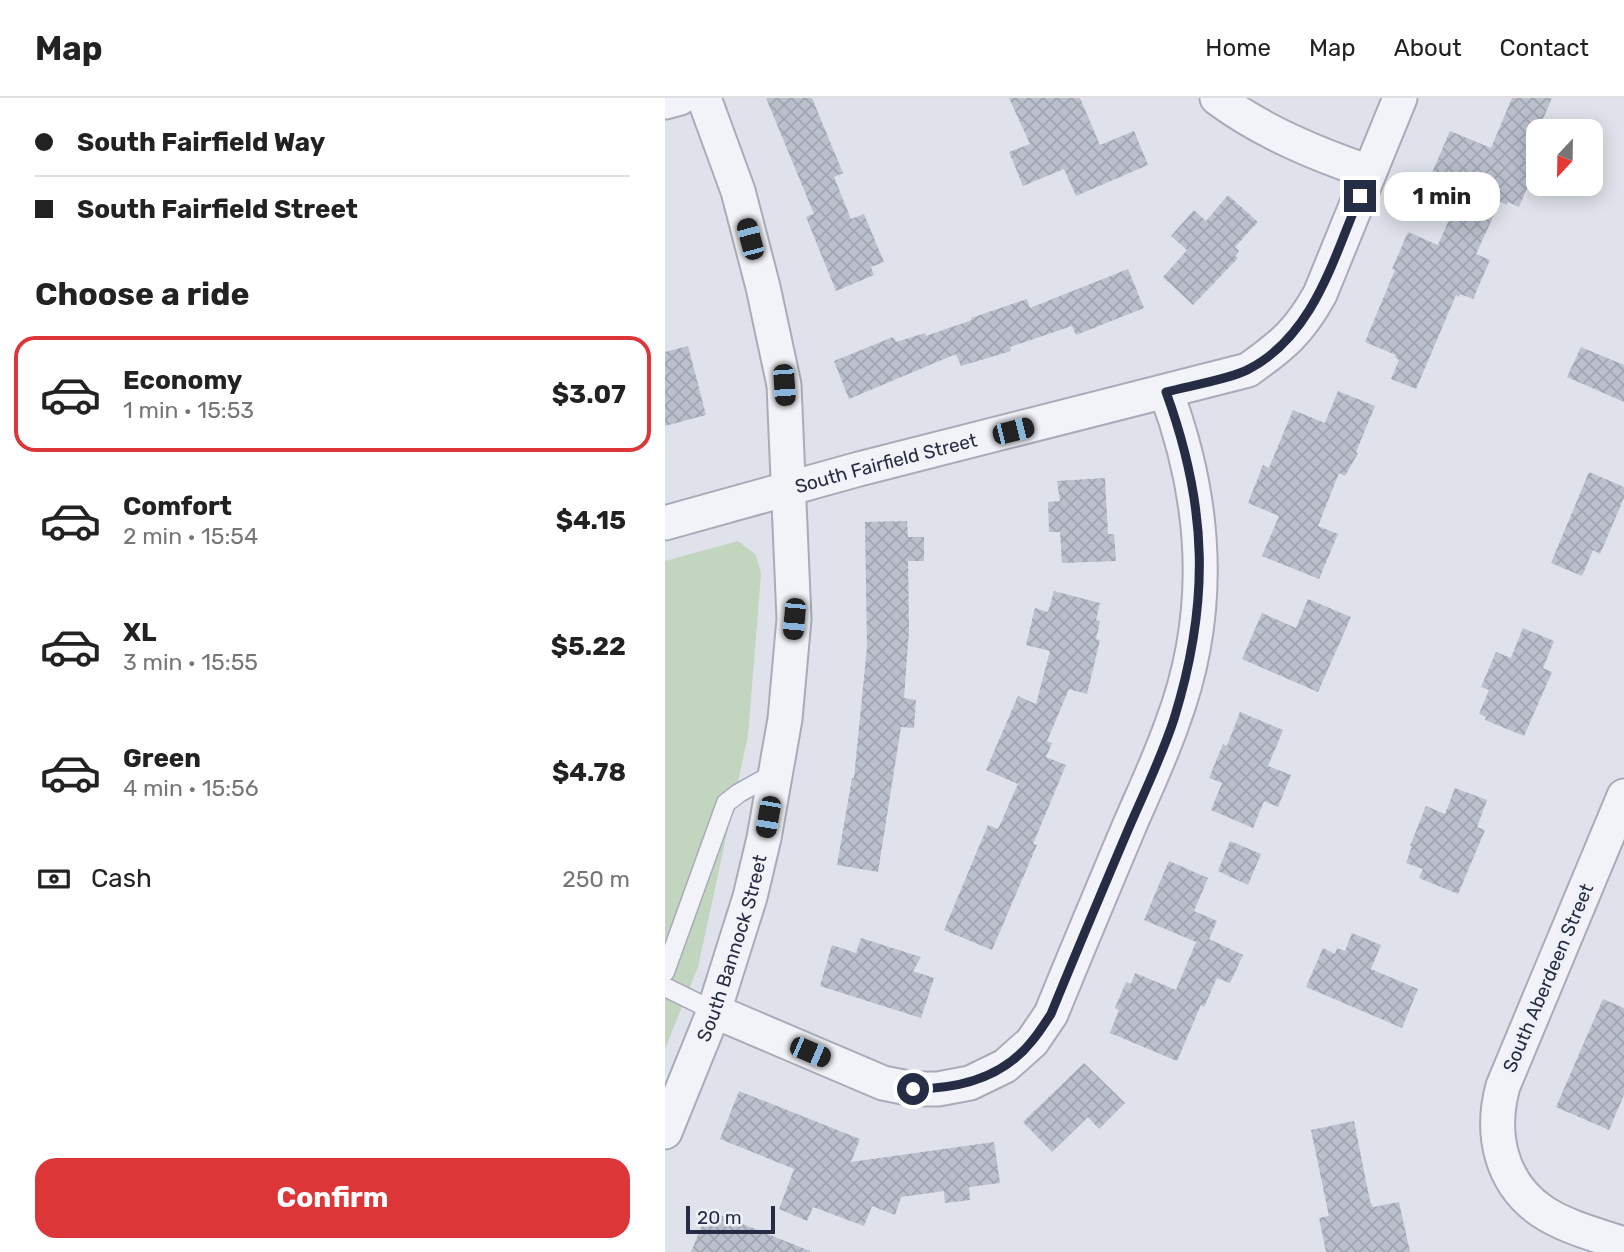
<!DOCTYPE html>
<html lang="en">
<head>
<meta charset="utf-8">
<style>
	:root { --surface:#fff; --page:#f2f2f2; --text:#222; --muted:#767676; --line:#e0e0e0; --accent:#dc3639 }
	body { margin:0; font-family:Rubik,sans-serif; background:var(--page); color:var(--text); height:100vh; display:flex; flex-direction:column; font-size:26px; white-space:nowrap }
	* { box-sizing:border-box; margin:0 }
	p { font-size:23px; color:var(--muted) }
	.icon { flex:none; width:38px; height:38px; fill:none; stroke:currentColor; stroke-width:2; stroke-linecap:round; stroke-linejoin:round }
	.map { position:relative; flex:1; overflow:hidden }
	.panel { display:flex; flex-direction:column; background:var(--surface); width:665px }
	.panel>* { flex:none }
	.guide { display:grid; align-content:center; height:154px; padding:0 35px; background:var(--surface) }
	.needle { width:46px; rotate:202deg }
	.controls { position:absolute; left:861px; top:21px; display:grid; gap:14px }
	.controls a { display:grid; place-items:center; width:77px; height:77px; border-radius:14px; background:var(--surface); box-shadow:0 4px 18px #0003; font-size:35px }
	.scale { position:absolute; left:21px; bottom:18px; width:89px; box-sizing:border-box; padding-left:7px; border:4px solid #262c43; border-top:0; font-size:19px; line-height:24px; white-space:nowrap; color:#262c43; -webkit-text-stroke:5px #eef1f7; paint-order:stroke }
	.end { position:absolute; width:32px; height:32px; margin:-16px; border:9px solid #262c43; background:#fff; box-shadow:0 0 0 4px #fff }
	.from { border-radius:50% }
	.bubble { position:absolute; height:49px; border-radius:21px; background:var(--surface); box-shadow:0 4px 18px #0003; font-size:23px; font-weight:700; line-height:49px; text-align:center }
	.car { position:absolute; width:21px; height:42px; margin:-21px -10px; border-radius:9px; box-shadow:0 0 5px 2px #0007; background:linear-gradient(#222 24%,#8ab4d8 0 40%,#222 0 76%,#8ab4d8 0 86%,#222 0) }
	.guide b { display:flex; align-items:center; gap:24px; height:66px; font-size:26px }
	.guide b+b { border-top:2px solid var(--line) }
	.guide i { width:18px; height:18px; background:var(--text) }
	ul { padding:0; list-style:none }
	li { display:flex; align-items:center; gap:21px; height:116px; margin:0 14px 10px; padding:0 21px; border:4px solid transparent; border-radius:21px }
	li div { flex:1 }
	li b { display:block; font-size:26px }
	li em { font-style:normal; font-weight:700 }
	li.active { border-color:var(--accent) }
	li>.icon { width:63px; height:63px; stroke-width:1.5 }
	h2 { padding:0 35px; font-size:32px; line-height:84px }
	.pay { display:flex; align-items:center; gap:18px; height:77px; padding:0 35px; font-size:26px }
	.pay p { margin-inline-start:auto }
	.primary-button { display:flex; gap:14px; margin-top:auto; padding:14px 35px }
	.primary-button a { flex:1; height:80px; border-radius:21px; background:var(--accent); color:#fff; font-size:28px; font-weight:700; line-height:80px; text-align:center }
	header { display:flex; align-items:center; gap:42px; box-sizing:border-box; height:98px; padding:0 35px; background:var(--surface); border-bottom:2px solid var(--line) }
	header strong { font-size:33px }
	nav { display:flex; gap:38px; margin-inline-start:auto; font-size:24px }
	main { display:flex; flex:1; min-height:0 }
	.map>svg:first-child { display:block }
	.park { fill:#c1d5bf }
	.building { fill:url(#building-cross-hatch) }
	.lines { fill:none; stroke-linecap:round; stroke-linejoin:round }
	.lane-casing { stroke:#a8abb8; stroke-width:21 }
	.street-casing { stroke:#a8abb8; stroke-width:37 }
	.lane { stroke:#f2f3f8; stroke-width:18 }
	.street { stroke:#f2f3f8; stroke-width:33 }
	.route { stroke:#262c43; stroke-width:9 }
	.labels { text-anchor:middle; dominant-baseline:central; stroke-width:7; stroke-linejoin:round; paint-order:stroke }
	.street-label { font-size:19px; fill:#262c43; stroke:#eef1f7 }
</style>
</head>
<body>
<header>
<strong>Map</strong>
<nav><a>Home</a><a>Map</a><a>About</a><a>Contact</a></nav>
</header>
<main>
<section class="panel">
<div class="guide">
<b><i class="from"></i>South Fairfield Way</b>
<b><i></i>South Fairfield Street</b>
</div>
<h2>Choose a ride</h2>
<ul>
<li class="active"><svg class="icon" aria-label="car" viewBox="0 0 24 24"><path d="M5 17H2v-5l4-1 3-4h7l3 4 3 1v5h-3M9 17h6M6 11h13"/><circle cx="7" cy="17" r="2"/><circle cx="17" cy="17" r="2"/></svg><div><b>Economy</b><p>1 min · 15:53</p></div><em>$3.07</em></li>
<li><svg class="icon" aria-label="car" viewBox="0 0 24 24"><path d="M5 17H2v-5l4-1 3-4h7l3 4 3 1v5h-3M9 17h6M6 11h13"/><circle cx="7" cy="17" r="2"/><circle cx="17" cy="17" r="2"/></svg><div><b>Comfort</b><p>2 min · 15:54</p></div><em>$4.15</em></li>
<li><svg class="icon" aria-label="car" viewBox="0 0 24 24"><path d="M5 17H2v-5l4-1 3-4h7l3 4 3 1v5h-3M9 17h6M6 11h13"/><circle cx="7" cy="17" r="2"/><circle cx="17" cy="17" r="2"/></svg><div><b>XL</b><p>3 min · 15:55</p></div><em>$5.22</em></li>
<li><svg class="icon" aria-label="car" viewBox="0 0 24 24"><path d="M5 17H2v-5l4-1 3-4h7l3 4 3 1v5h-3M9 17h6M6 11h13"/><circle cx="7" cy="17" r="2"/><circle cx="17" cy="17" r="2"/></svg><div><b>Green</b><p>4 min · 15:56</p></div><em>$4.78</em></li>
</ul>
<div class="pay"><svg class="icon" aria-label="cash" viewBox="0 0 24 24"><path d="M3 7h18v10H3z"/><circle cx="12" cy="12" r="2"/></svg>Cash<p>250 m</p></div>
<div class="primary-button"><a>Confirm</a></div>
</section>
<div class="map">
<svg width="959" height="1154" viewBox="0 0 959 1154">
	<defs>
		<pattern id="building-cross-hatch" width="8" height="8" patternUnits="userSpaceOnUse" patternTransform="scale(1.75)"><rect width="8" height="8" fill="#bbc0cd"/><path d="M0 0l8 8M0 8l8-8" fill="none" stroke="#a1a5b1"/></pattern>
	</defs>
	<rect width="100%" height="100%" fill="#dfe2ea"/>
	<path class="park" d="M73,443L91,457L96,476L83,638L33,869L0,951V463Z"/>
	<path class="building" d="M101,0H147L178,75L169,79L186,121L199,116L219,164L206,169L209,177L171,193L141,119L149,116Z
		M344,0H415L435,47L469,33L483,67L411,98L399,71L358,88L344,54L365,46Z
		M847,0H887L860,63L872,67L854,109L843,104L842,107L835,104L811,156L825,162L808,201L795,196L794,199L791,197L751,291L726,281L734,262L730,259L731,257L700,244L730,172L727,171L743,134L773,147L799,88L767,75L785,33L826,50Z
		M563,97L593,124L570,149L574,153L570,158L573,160L528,207L498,179L522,152L506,138L529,112L541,123Z
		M463,171L479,210L411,237L407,228L345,249L346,253L296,268L291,256L184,301L169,263L228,239L231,244L260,235L261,238L307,222L306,220L362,201L365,210Z
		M23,248L41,317L0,328V254Z
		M916,249L959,267V304L902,279Z
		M673,293L710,308L691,354L693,355L680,378L674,375L653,428L673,436L654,481L597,458L614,418L583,405L598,367L604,370L628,312L660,325Z
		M924,374L959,389V400L935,456L928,452L917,478L886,465Z
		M440,380L443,436H449L451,463L397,465L395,434H384L383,404L395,403L392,383Z
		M242,423L243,439H259V463H243L244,532L239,600L251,602L249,630L236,629L213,774L172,767L187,680H189L202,549L200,424Z
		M389,493L435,505L431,522L435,523L431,541L435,542L422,596L404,591L382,643L387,645L381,659L401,667L368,746L372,747L327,852L279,832L323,727L333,731L353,686L321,672L353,598L371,606L385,553L361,547L370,510L383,514Z
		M643,501L686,519L653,594L577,561L597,515L631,530Z
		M858,530L889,543L878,570L887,574L859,638L820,622L821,619L814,616L824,592L816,589L831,554L846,560Z
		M575,614L618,632L603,668L626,677L613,709L599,703L588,730L546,712L557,685L544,680L558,646L562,648Z
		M790,690L822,702L812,729L820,732L793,796L754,780L758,771L741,765L747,748H745L761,708L780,716Z
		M565,743L596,756L583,787L553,773Z
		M504,763L543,780L529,813L552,823L544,841L578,857L565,885L552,880L539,909L536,907L512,963L445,935L454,912L450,910L461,884L466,886L470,875L511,892L531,844L479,822Z
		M687,835L716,847L706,871L753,891L737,930L641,889L658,850L670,856L672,850L680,853Z
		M196,840L256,859L248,873L269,880L256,920L155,888L167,847L191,855Z
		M938,901L959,910V997L944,1032L891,1009Z
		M419,965L460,1005L434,1031L423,1019L387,1054L358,1024Z
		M74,993L195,1041L186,1064L329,1044L335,1085L304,1089L305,1102L280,1105L279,1093L236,1099L230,1117L207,1108L199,1128L148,1109L142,1123L114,1111L129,1071L55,1041Z
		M689,1023L705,1103L708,1109L734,1104L745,1154H661L654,1120L664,1118L646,1032Z
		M43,1112L145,1153V1154H26Z"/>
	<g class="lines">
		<defs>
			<path id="lane" d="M0,874L61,705L74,695L110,675
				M0,889L49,913"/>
			<g id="street">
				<path d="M552,0C598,34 651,56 704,74"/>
				<path d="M0,4L15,0"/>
				<path id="s1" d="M0,425L194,371L583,272C618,247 634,234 655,196L735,0"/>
				<path d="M959,698L838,988C825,1035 835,1085 878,1114C901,1129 932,1137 959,1146"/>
				<path d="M49,913L218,985L248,991H273L305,985L340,968L367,944L386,916C412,852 439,788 466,724C480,692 495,660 507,626C549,515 542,404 501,294"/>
				<path id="s2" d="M0,1034L49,913L85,799L99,740L120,621L129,521L119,287L98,189L73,93L39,0"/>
			</g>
		</defs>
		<use href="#lane" class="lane-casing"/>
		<use href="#street" class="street-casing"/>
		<use href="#lane" class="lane"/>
		<use href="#street" class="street"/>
	</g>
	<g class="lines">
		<path class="route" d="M248,991C292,991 338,980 367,943C374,935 380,925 386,916C410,857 435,798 460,739C476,701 496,661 509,621C545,505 543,409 501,294C523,288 566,281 584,271C649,237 668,161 695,98"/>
	</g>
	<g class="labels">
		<g class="street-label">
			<text stroke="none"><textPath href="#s1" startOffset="229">South Fairfield Street</textPath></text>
			<text stroke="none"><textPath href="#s2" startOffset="196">South Bannock Street</textPath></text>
			<text transform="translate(883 880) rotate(-67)">South Aberdeen Street</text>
		</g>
	</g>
</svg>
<div class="controls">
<a><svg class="needle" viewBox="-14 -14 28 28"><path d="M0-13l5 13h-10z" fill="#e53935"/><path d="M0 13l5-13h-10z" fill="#767676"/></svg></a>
</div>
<div class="scale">20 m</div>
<i class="end from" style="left:248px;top:991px"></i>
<i class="end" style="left:695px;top:98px"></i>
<div class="bubble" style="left:719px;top:74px;width:116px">1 min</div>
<i class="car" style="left:85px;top:141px;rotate:345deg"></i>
<i class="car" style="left:119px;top:287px;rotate:176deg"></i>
<i class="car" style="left:348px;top:333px;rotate:76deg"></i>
<i class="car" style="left:129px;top:521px;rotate:185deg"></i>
<i class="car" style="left:103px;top:719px;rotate:190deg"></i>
<i class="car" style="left:145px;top:954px;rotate:113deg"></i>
</div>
</main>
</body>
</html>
